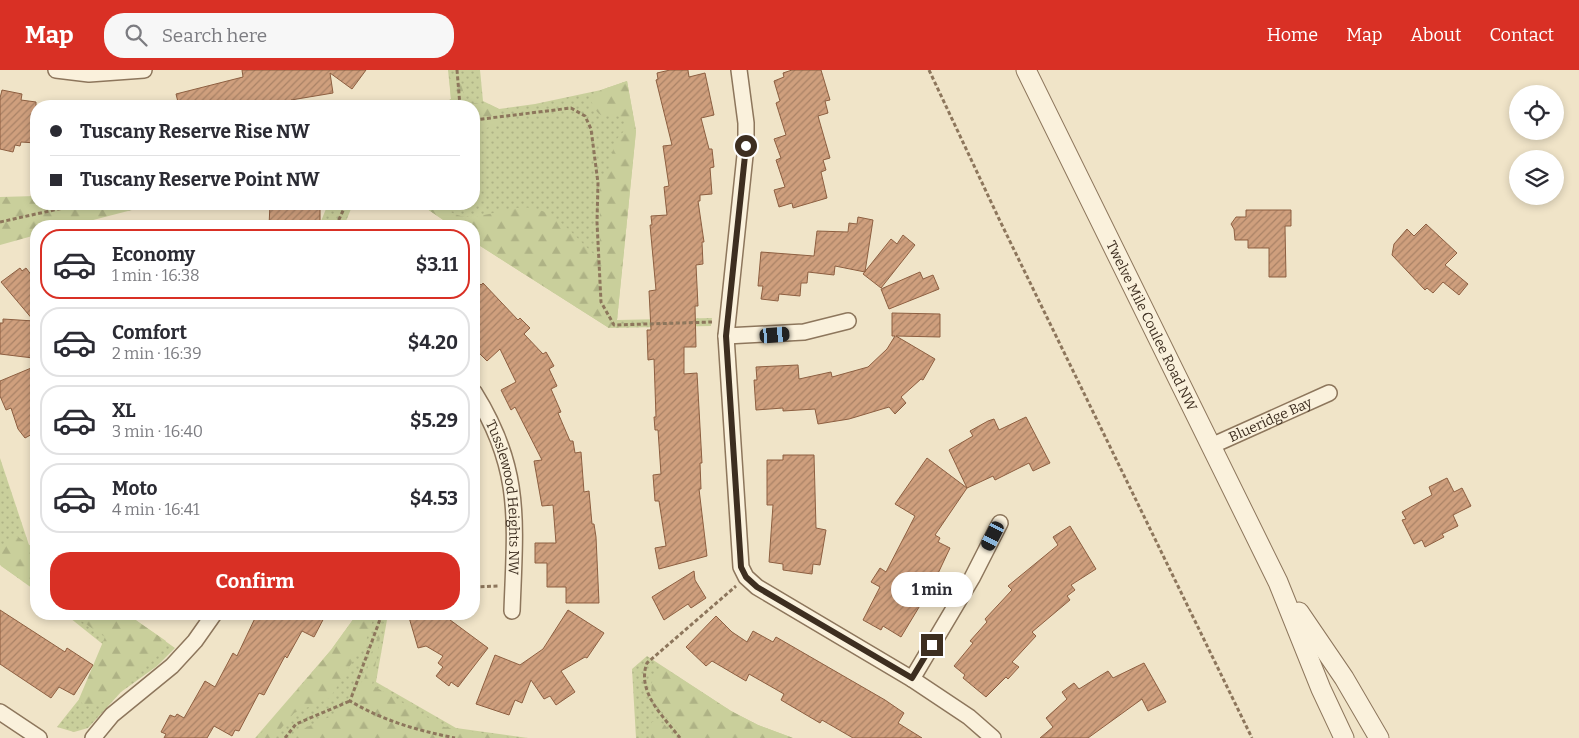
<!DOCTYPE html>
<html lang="en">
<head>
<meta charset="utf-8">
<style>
	:root { --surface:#fff; --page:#f7f7f7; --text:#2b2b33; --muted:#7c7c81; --line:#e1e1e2; --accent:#d93025 }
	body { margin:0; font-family:Bitter,serif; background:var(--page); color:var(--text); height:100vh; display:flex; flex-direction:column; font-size:19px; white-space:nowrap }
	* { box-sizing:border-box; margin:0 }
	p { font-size:16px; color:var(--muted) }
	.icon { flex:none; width:28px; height:28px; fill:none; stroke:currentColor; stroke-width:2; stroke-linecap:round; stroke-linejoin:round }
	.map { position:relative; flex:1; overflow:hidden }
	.drawer { position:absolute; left:30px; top:150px; width:450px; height:400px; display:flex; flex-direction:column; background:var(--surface); border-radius:20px; box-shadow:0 2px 8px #0003 }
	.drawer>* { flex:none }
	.banner { position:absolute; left:30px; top:30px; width:450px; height:110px; border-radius:20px; box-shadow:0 2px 8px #0003; display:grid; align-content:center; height:110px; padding:0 20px; background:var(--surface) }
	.fabs { position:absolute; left:1509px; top:15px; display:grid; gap:10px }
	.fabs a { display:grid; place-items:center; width:55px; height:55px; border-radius:50%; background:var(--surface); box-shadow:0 2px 8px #0003; font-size:25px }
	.end { position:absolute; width:22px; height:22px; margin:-11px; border:6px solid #3d2e20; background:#fff; box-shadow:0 0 0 2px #fff }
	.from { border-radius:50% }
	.bubble { position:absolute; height:35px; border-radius:18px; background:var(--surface); box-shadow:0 2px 8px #0003; font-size:16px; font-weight:700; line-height:35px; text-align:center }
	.car { position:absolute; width:15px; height:30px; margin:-15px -8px; border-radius:6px; box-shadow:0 0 4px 1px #0007; background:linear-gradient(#222 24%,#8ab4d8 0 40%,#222 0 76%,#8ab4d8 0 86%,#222 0) }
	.banner b { display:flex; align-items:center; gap:18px; height:48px; font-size:19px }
	.banner b+b { border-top:1px solid var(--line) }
	.banner i { width:12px; height:12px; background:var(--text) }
	ul { padding:9px 0 0; list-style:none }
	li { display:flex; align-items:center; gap:15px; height:70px; margin:0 10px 8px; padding:0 10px; border:2px solid var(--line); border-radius:20px }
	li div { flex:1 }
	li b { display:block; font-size:19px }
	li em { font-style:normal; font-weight:700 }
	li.selected { border-color:var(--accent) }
	li>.icon { width:45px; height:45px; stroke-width:1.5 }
	.button { display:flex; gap:10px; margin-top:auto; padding:10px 20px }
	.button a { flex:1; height:58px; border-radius:20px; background:var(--accent); color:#fff; font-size:20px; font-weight:700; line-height:58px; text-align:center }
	header { display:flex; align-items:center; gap:30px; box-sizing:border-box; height:70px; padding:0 25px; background:var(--accent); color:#fff }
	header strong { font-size:24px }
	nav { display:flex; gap:28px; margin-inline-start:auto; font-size:18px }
	.search { width:350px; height:45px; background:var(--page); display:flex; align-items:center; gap:12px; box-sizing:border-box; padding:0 18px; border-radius:20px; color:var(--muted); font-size:19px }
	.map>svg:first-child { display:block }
	.grass { fill:url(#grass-dots) }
	.forest { fill:url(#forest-firs) }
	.building { fill:url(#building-hatch); stroke:#8d5f41 }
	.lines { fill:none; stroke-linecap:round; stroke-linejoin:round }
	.minor-casing { stroke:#8d765c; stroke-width:18 }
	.tertiary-casing { stroke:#8d765c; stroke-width:21 }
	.path { stroke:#8d765c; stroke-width:3; stroke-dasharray:4 2.5; stroke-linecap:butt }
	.minor { stroke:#faf1dc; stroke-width:15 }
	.tertiary { stroke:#faf1dc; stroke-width:19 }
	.route { stroke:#3d2e20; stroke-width:6 }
	.labels { text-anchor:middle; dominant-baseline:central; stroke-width:4; stroke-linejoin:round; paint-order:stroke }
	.street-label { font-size:14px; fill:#3d2e20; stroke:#f7eed8 }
</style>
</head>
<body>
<header>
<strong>Map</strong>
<div class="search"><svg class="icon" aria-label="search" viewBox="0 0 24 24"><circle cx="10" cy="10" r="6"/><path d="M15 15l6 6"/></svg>Search here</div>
<nav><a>Home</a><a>Map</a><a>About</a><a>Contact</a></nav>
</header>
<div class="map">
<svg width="1579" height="668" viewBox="0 0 1579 668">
	<defs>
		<pattern id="grass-dots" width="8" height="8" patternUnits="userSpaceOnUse" patternTransform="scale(1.25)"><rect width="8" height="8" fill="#c9cf9b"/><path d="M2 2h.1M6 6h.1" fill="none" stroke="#aeb285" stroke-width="1.8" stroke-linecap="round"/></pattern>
		<pattern id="forest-firs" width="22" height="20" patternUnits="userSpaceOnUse" patternTransform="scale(1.25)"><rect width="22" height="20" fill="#c9cf9b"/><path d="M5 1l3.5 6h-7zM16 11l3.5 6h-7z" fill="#aeb285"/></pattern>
		<pattern id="building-hatch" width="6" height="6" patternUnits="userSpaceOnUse" patternTransform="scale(1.25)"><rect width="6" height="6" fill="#cf9f7d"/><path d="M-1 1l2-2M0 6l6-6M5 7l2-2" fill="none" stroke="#a98266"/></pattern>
	</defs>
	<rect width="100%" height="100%" fill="#f0e4c8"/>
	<path class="grass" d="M448,0H480L483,31L499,39L535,34L601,20L627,11L636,61L617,250L712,248L711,256L609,258L474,172V156H452L420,134H474V36H439L451,29Z
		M328,134H353L344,156H319Z
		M0,388L29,475L36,480V521L0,495Z
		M65,544H127L175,578L157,596L121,622L88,658L74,662L57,657L115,584Z
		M357,544H388L376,612L456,658L528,668H255L331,580Z
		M647,586L731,641L758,655L793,668H636L632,599Z"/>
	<path class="forest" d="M449,5L460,8L464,25L469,33L489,34L499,39L501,50L494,56L474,61V36H439L451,29Z
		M627,11L636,61L617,250L609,258L474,172V156H452L420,134H441C470,166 506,126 542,141C561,148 580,172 595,185L600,180V111L602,107L607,106L615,71L624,61V49C607,38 601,58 590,28L601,20Z
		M36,126V134H155L70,156H36V165L0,175V127Z
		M17,466L36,480V520L1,496V478Z
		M71,544H127L166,571L155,589L120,618L108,631L84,636L79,629L105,567Z
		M357,544H375L366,570L330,628L294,643L273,668H257L331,580Z
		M383,550L372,615L444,657L512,668H299L296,662L334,645L364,609Z
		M663,597L731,641L758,655L793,668H686C668,647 633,621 663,597Z
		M658,651L665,655L675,668H651L649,658L652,652Z"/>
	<path class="building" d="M242,0H366L352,19L330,3L333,23L291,30L292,33L278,36H179L176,24L243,7Z
		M670,0H688L689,7L705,3L714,45L701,48L709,79H712L714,97L710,98L712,124L700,125V131H698L704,172H702L703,194L696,195L698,236H695L696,277H684V304L697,303L702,393H700L701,419H699L707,486L659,499L655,478L666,476L659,431H655L653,405L661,404L658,360H655L654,347H656L654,289L648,290L647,260H651L649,221L656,220L650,155H652L651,146L667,145L664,117L669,116L663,76L672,75L656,10L658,9L657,3Z
		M792,0H821L830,30L825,31L828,43L818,46L830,88L823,90L826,100L821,102L827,128L793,138L792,133L779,137L774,120L785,117L776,90L781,88L774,69L786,65L776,33L780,31L774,11L784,7L783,3Z
		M2,20L22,24L21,30L36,32V73L21,72L20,76L15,75L13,82L0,79V28Z
		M270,134H317L320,136V151H317V156H269Z
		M1246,140H1291V156H1285L1286,207H1269V178H1248V170H1235L1234,159L1231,154L1236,147H1246Z
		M858,147L873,150L865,202L835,196L834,205L808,202L807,213H801L800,226L779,224L778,231L761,229L763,216H758L761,182L814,186L817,161L848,162L849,153L857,154Z
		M1426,154L1457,183L1445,195L1468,214L1459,225L1443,212L1433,223L1427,218L1425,220L1392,185L1394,174L1407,159L1414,166Z
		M903,165L915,175L881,218L863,204L891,169L897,174Z
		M20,198L22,201L26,198L36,211V256L33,288L0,284V253H3V249L34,251L1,212Z
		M920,202L923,209L933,205L939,219L889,239L881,219Z
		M474,209L481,215L483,213L518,250L520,248L530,258L524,264L543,284L546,282L554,296L549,299L557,316L551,319L561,342L558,343L570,371H573L575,383L581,382L584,422L589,421L592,454H594L596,467L599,533H566V517H547V493H535V473H556L553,435L542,436L534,391L542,390L515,337L511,340L501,320L516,312L500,279L487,291L474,278Z
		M892,243L940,244V267L896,266L935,289L923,310L921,309L901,327L906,333L895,344L889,337L849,349L818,354L815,339L783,341V338L756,340L754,310H757L756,297L798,295L799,309L831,302L832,307L868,297L887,279L895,266H892Z
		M36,296V362L25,368L18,359L11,338L6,340L0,326V311Z
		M1026,347L1050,393L1033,401L1029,393L995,410L993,406L967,418L949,380L973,366L970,361L988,351L994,349L999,360Z
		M783,385H814L816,458L826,460L820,495L813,494L812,504L783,500V494L769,492L773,435H767V390H783Z
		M927,388L967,418L935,465L940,468L938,472L950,478L933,514L901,567L883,556L881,560L863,550L880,517L871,512L880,498L886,502L915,446L895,434Z
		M1447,408L1454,422L1462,418L1471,436L1453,445L1458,456L1442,464L1444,467L1425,477L1422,470L1414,474L1402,450L1406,449L1402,442L1432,425L1429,417Z
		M1070,456L1096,499L1071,515L1075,520L1067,526L1070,530L1032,562L1036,566L1012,592L1019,597L1008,609L1006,607L986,627L963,608L965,605L954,596L973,573L970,571L987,552L985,549L1012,520L1008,516L1058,475L1053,467Z
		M694,501L695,510L706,528L691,538L688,534L664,550L652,527Z
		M0,540L65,582L67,578L93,595L74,625L59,617L51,628L0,594Z
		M568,540L604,563L587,588L585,587L561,601L575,622L556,635L550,626L544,629L531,610L522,633L515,630L509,645L476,634L495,585L520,595L543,579Z
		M257,544H326L314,567L302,561L287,588L285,586L264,625L259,623L239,661L235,660L232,666L214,656L207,668H164L166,664L161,662L170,645L175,647L177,644L184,648L205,611L215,617L233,583L237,586Z
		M408,544H442L488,578L458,617L451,612L449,616L436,606L443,597L438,593L443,586L426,576L418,578Z
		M716,546L732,562L747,572L753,561L773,572L776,567L885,630L904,643L898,653L922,668H853L822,650L820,653L781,630L784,624L749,604L746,611L712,591L706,596L686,577Z
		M1144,593L1166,632L1148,641L1142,629L1088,668H1040L1053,657L1046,648L1067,629L1062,622L1074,613L1079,619L1108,601L1113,608Z"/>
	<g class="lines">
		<defs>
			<g id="minor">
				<path d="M56,0L89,4L144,0"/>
				<path d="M739,0L746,53V76L726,266L741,497L746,507L757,517L912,609L969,647L993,668"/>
				<path d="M726,266L804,262L848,251"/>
				<path id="s1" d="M474,322C523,400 515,453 512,541"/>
				<path id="s2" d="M1211,376L1329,323"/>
				<path d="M912,609L972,508L1000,453"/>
				<path d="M0,642L39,668"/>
				<path d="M93,668L112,645L172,596L195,571L214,544"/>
			</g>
			<g id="tertiary">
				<path id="s3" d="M1026,0L1278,512L1321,619L1344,668"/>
				<path d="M1299,542L1344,608L1379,668"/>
			</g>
		</defs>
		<use href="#minor" class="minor-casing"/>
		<use href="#tertiary" class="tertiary-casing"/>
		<path class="path" d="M457,0L460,36
			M929,0L1000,151L1252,668
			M474,50L571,38L585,46L591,59L598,113L597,152L601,232L614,255L712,252
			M0,152L81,134
			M336,156L346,134
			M474,517L498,516
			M382,544L350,631C384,651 416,660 455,668
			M285,668L296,654L350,631
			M680,668C664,647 636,622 647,593L736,516"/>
		<use href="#minor" class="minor"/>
		<use href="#tertiary" class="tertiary"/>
	</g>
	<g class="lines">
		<path class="route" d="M746,76L726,266L741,497L746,507L757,517L912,608L932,575"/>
	</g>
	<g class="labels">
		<g class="street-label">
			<text stroke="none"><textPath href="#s3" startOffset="285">Twelve Mile Coulee Road NW</textPath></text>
			<text stroke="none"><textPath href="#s2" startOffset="65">Blueridge Bay</textPath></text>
			<text stroke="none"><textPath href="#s1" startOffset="112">Tusslewood Heights NW</textPath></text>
		</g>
	</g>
</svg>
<div class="fabs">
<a><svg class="icon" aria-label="locate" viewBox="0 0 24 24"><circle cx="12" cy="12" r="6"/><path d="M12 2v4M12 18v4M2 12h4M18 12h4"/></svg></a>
<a><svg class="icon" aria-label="layers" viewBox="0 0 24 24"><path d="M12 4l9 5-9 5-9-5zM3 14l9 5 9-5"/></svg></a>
</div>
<i class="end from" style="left:746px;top:76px"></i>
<i class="end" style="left:932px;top:575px"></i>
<div class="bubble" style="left:891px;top:502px;width:82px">1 min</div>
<i class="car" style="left:775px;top:265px;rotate:85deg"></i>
<i class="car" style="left:993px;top:466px;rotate:207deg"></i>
<div class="banner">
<b><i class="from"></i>Tuscany Reserve Rise NW</b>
<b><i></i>Tuscany Reserve Point NW</b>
</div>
<section class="drawer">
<ul>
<li class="selected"><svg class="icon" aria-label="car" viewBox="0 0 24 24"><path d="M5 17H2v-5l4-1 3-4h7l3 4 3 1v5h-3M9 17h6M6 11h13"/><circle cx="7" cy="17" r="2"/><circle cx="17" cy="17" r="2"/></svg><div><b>Economy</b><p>1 min · 16:38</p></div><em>$3.11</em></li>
<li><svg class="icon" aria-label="car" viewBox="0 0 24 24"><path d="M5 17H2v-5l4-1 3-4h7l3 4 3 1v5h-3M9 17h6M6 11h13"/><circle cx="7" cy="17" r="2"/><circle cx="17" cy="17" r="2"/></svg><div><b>Comfort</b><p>2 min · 16:39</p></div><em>$4.20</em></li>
<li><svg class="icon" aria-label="car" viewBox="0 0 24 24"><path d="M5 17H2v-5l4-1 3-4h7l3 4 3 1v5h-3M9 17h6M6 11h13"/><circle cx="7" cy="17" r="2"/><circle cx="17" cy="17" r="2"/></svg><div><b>XL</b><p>3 min · 16:40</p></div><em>$5.29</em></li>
<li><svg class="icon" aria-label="car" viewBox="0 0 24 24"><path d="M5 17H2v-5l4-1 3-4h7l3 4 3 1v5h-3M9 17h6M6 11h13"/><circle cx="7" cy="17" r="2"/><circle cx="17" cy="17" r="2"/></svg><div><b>Moto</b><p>4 min · 16:41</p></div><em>$4.53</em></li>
</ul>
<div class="button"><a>Confirm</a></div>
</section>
</div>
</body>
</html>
